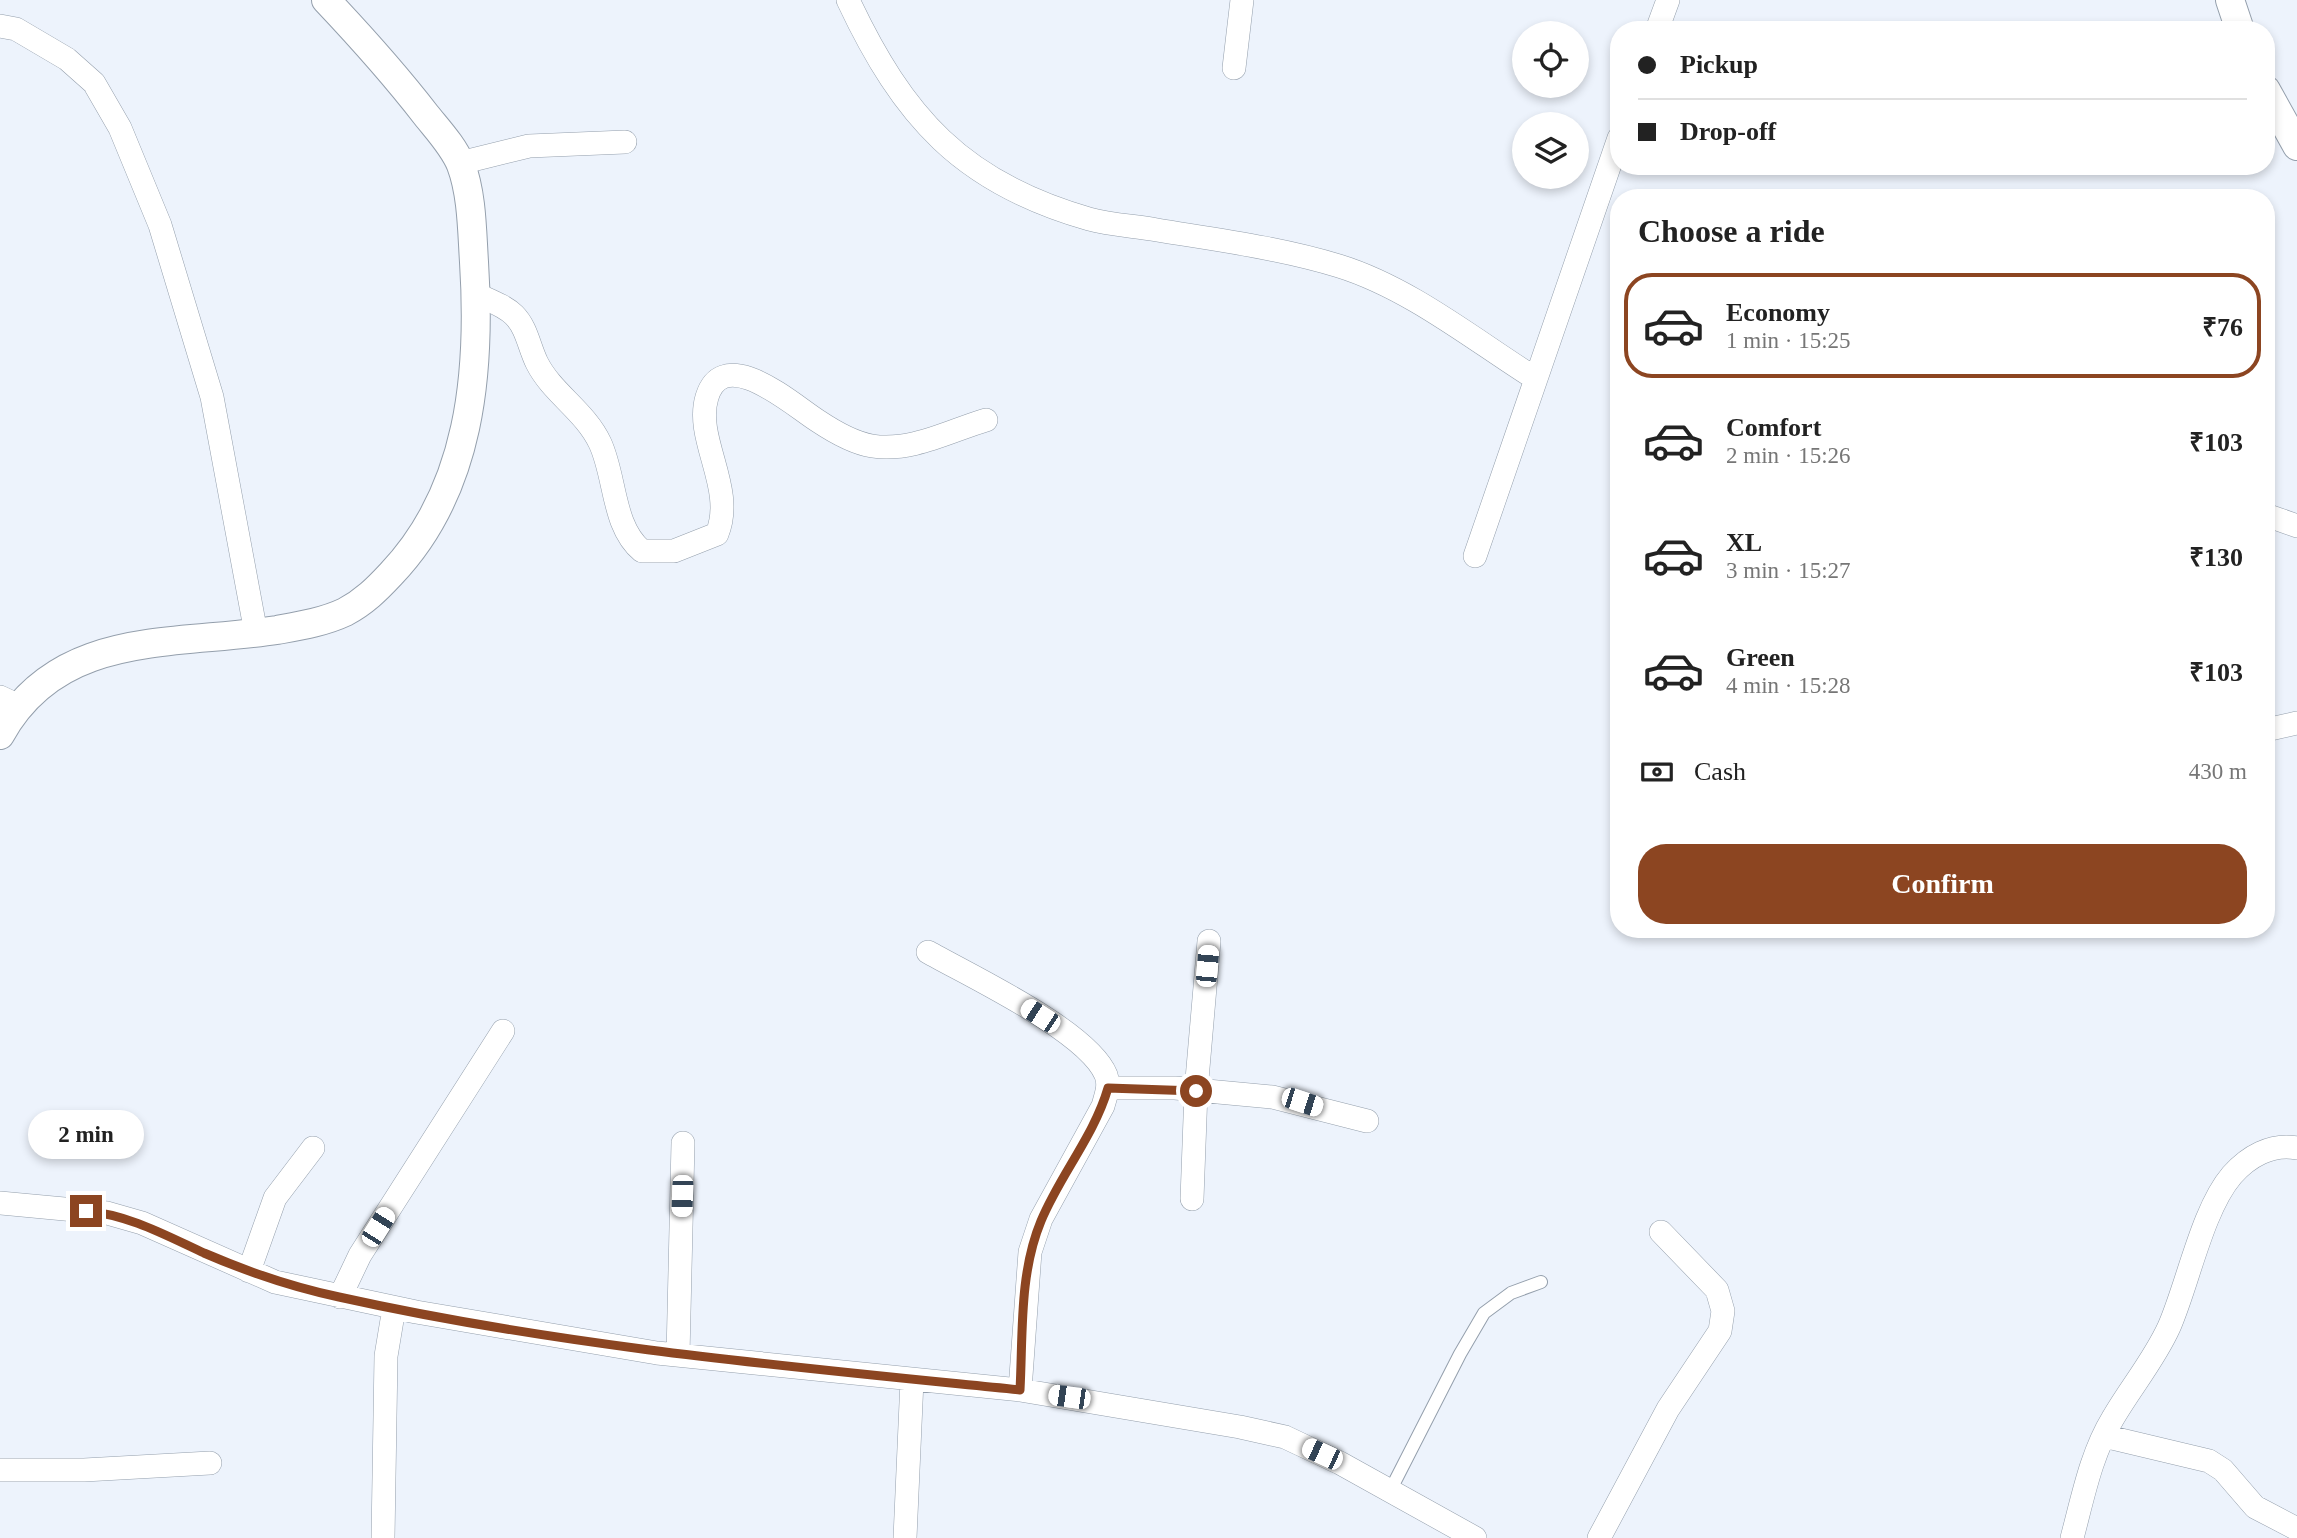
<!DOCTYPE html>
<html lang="en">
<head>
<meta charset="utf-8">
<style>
	:root { --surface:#fff; --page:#f2f2f2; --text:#222; --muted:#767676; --line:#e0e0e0; --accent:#8c4521 }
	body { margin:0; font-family:Georgia,serif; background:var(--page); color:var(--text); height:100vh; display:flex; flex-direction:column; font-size:26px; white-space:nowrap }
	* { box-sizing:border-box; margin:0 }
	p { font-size:23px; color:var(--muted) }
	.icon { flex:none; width:38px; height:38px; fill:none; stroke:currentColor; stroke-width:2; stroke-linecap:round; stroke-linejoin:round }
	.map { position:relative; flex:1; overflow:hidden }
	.details { position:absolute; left:1610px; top:189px; width:665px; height:749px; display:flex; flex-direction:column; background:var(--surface); border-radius:28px; box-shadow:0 4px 10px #0003 }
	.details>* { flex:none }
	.top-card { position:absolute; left:1610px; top:21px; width:665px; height:154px; border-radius:28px; box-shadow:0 4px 10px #0003; display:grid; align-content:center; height:154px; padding:0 28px; background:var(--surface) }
	.tools { position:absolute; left:1512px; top:21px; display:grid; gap:14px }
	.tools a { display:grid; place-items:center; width:77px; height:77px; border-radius:50%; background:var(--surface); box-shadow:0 4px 10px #0003; font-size:35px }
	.end { position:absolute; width:32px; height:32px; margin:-16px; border:9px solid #8c4521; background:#fff; box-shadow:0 0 0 4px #fff }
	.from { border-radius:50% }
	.bubble { position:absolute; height:49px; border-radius:24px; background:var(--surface); box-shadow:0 4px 10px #0003; font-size:23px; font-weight:700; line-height:49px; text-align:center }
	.car { position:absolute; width:21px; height:42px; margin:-21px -10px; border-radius:9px; box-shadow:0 0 5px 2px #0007; background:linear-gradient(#fff 24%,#345 0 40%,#fff 0 76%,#345 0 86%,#fff 0) }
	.top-card b { display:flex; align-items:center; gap:24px; height:66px; font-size:26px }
	.top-card b+b { border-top:2px solid var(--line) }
	.top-card i { width:18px; height:18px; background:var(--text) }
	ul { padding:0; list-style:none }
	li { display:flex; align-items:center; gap:21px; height:105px; margin:0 14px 10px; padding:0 14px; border:4px solid transparent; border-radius:28px }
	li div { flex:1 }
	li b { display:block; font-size:26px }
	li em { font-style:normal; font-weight:700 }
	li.on { border-color:var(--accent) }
	li>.icon { width:63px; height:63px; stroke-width:1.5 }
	h2 { padding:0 28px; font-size:32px; line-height:84px }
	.pay { display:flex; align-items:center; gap:18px; height:77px; padding:0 28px; font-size:26px }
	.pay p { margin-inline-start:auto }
	.action { display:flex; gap:14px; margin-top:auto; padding:14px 28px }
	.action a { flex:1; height:80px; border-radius:28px; background:var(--accent); color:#fff; font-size:28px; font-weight:700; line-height:80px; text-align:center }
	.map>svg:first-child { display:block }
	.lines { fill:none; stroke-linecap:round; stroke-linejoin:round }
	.service-casing { stroke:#949fac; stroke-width:14 }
	.minor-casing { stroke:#949fac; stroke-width:24 }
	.tertiary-casing { stroke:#949fac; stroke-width:30 }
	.service { stroke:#fff; stroke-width:12 }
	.minor { stroke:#fff; stroke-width:23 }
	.tertiary { stroke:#fff; stroke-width:28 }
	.route { stroke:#8c4521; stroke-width:9 }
</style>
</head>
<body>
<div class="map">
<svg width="2297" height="1538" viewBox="0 0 2297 1538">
	<rect width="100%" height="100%" fill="#edf3fc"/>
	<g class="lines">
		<defs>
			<path id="service" d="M1390,1491L1460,1354L1484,1313L1511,1293L1541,1282"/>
			<path id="minor" d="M848,0C903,117 962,183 1089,219C1111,225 1135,226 1157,230C1218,240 1280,248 1339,266C1410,288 1474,340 1536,379
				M0,26L16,29L67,59L94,83L120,128L160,225L212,397L256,633
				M1657,30L1668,0
				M1234,68L1242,0
				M460,163L529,146L625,142
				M476,294C488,300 504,305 514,315C527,328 529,347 537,363C552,393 585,411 600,443C616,477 612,526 642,551H674L717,534C736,488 694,439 707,397C724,342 795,407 818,421C833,431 854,443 872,446C912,452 949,431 986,420
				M2266,515L2297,526
				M1475,556L1619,138
				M0,697L19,706
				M2266,730L2297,723
				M928,952C970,976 1088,1031 1106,1075C1110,1086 1106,1095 1103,1106L1041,1219L1030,1252L1020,1390
				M1108,1088H1175L1272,1097L1367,1121
				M1192,1199L1196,1091L1209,941
				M0,1203L107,1213L142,1223L275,1282L416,1312L657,1353L1020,1390L1240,1427L1285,1437L1340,1463L1475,1538
				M249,1271L275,1198L313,1148
				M340,1297L360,1255L503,1031
				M678,1355L683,1143
				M2104,1436L2209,1461L2223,1470L2255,1507L2297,1529
				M0,1470H84L210,1463
				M383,1538L386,1356L394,1308
				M905,1538L912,1380
				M1599,1538L1668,1409L1720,1331L1723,1311L1717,1290L1661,1232
				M2072,1538C2083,1497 2091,1454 2113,1418C2131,1387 2154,1360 2169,1327C2188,1284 2202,1210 2232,1175C2248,1157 2271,1143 2297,1148"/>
			<path id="tertiary" d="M2230,0L2240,30
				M2266,90L2297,146
				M0,735C58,629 174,646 277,630C299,626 324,622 345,612C364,602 377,589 391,574C471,490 481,372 474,262C472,231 472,194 461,165C454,147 438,130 426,115C395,75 361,37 326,0"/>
		</defs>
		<use href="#service" class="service-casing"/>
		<use href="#minor" class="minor-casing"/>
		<use href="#tertiary" class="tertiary-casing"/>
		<use href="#service" class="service"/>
		<use href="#minor" class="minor"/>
		<use href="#tertiary" class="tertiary"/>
	</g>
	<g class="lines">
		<path class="route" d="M86,1211C129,1215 165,1235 204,1253C248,1272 292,1287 339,1297C564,1347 792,1367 1020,1390C1023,1334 1019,1274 1041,1221C1060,1175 1094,1136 1108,1088L1196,1091"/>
	</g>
</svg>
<div class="tools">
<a><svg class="icon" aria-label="locate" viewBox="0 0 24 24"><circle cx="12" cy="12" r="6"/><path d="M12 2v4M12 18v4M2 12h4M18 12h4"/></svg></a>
<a><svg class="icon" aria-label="layers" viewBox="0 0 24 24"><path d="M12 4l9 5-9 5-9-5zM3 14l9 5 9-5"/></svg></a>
</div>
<i class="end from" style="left:1196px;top:1091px"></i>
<i class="end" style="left:86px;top:1211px"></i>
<div class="bubble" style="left:28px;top:1110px;width:116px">2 min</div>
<i class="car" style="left:1207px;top:966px;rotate:5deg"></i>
<i class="car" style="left:1040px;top:1016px;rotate:303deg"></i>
<i class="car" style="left:1302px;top:1102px;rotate:108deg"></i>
<i class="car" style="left:682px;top:1196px;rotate:182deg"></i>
<i class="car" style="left:378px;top:1227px;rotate:32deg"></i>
<i class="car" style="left:1069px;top:1397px;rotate:278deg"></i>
<i class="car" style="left:1322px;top:1454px;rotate:295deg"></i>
<div class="top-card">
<b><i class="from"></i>Pickup</b>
<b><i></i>Drop-off</b>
</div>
<section class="details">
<h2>Choose a ride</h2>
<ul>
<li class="on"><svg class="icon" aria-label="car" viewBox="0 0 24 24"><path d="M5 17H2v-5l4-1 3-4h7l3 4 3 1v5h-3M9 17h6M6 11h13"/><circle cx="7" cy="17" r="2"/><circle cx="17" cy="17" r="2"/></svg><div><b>Economy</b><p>1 min · 15:25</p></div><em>₹76</em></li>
<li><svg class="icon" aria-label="car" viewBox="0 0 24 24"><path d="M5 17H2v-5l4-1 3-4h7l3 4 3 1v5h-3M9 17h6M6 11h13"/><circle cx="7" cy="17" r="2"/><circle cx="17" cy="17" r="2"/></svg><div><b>Comfort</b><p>2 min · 15:26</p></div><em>₹103</em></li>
<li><svg class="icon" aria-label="car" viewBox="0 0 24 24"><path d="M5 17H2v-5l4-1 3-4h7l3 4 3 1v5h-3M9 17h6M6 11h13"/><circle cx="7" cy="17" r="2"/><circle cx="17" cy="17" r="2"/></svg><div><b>XL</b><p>3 min · 15:27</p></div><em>₹130</em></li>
<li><svg class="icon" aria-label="car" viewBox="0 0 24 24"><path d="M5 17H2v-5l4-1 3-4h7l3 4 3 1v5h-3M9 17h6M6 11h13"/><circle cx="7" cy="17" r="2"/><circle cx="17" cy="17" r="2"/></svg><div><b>Green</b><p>4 min · 15:28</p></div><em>₹103</em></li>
</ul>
<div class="pay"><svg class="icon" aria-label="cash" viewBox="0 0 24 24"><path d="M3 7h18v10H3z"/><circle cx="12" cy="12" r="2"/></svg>Cash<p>430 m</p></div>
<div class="action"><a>Confirm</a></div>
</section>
</div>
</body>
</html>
